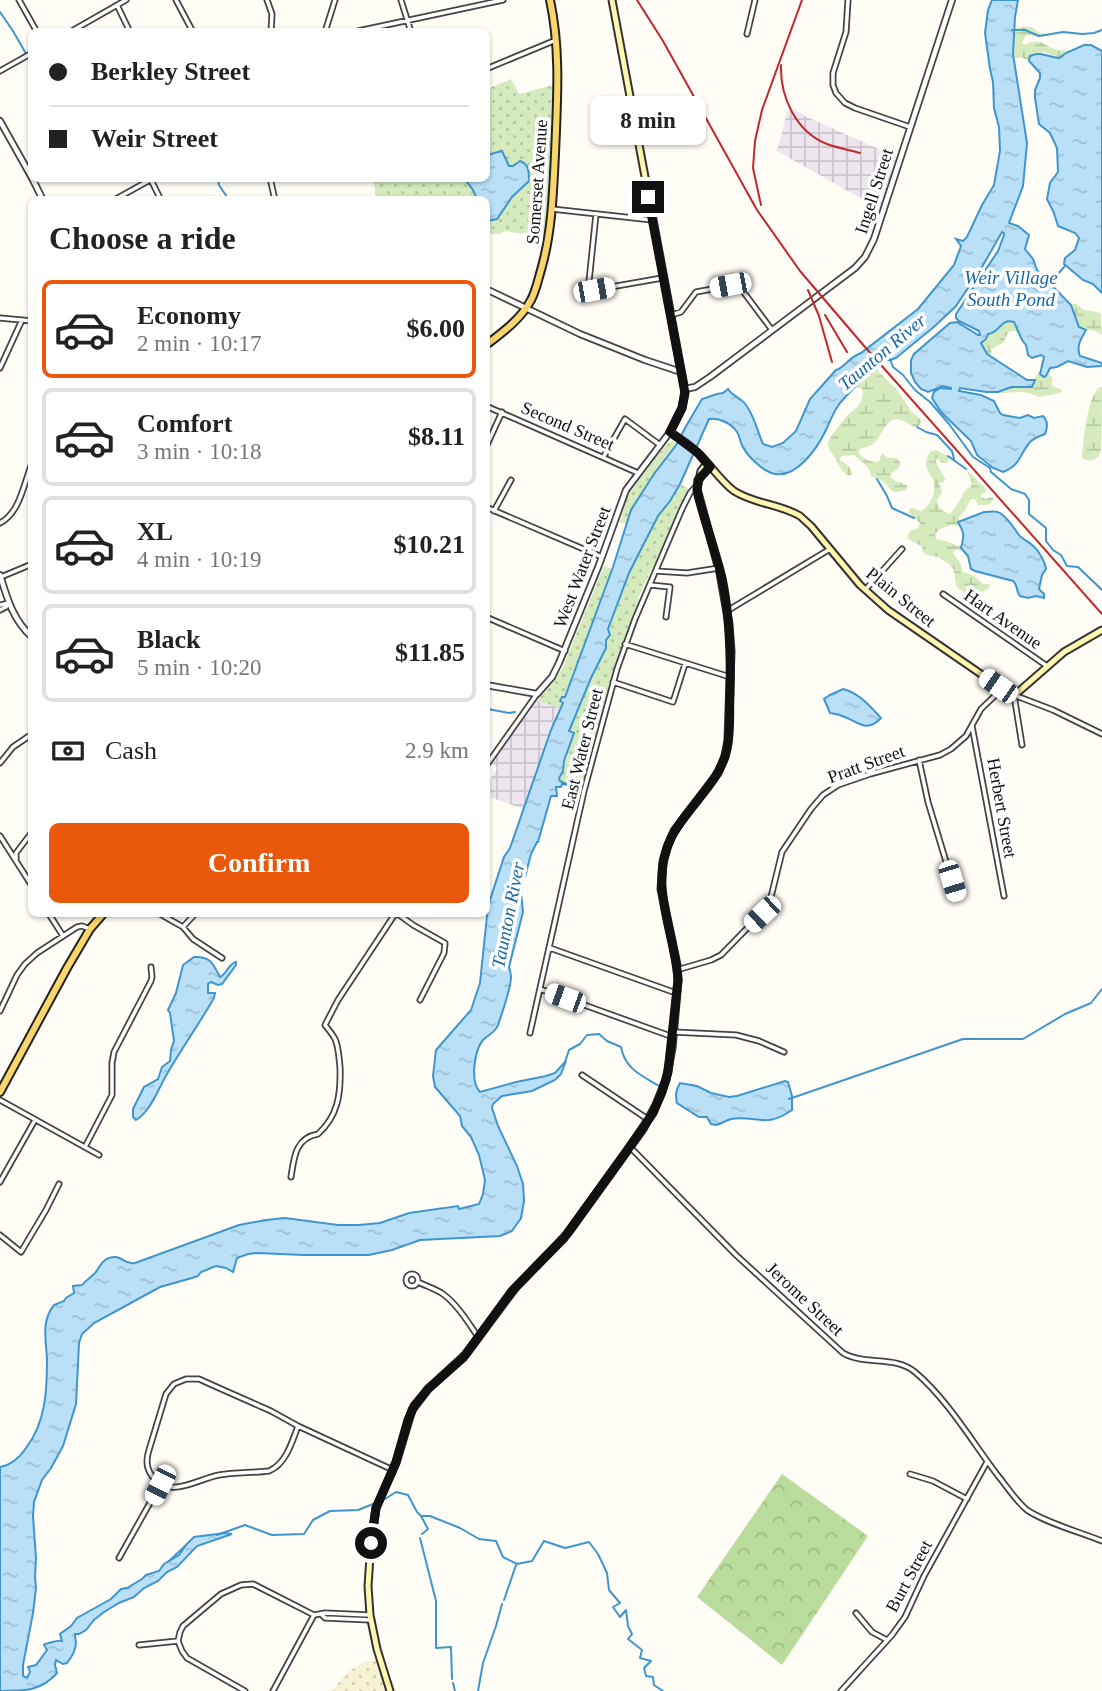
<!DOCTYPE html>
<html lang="en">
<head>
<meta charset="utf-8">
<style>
	:root { --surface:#fff; --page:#f2f2f2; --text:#222; --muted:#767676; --line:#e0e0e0; --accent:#ea580c }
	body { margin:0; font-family:Georgia,serif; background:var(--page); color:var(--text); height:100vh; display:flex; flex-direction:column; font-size:26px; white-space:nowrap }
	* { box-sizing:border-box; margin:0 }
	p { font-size:23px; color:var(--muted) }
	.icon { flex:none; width:38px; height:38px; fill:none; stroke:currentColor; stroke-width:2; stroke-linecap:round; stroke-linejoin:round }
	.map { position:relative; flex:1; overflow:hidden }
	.drawer { position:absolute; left:28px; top:196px; width:462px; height:721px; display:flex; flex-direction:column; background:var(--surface); border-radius:10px; box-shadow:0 2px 5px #0004 }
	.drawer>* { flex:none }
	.top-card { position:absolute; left:28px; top:28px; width:462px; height:154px; border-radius:10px; box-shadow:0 2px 5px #0004; display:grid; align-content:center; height:154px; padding:0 21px; background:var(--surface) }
	.end { position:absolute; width:32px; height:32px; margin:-16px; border:9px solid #111; background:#fff; box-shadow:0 0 0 4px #fff }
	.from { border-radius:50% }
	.bubble { position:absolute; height:49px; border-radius:10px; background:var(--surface); box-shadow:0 2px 5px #0004; font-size:23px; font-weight:600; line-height:49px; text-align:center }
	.car { position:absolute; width:21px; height:42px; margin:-21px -10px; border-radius:9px; box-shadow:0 0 5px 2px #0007; background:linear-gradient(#fff 24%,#345 0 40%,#fff 0 76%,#345 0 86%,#fff 0) }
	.top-card b { display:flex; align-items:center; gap:24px; height:66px; font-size:26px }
	.top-card b+b { border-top:2px solid var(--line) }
	.top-card i { width:18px; height:18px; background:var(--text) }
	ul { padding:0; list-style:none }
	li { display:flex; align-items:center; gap:21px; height:98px; margin:0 14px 10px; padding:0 7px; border:4px solid var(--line); border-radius:10px }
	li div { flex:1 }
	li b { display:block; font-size:26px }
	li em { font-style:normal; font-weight:600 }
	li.current { border-color:var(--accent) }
	li>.icon { width:63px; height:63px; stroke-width:1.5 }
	h2 { padding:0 21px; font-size:32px; line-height:84px }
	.pay { display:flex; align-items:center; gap:18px; height:77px; padding:0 21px; font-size:26px }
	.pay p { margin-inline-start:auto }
	.primary-button { display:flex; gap:14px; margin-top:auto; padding:14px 21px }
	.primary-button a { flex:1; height:80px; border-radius:10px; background:var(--accent); color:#fff; font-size:28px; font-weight:600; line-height:80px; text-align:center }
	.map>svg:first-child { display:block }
	.industrial { fill:url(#industrial-grid) }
	.farmland { fill:url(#farmland-dots) }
	.forest { fill:url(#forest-crowns) }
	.wetland { fill:url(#wetland-marsh) }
	.park { fill:url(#park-dots) }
	.water { fill:url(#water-ripples); stroke:#3f96cf; stroke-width:2 }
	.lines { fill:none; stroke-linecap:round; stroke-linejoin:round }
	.stream { stroke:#3f96cf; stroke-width:2 }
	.minor-casing { stroke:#444; stroke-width:7 }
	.tertiary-casing { stroke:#444; stroke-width:8 }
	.secondary-casing { stroke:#333; stroke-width:9 }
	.primary-casing { stroke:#222; stroke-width:10 }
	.minor { stroke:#fff; stroke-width:3.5 }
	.tertiary { stroke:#fff; stroke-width:4.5 }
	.secondary { stroke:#fff6b0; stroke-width:5 }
	.primary { stroke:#f9d66b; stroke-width:6 }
	.rail { stroke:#c4262e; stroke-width:2 }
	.route { stroke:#111; stroke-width:9 }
	.labels { text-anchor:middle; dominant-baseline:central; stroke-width:7; stroke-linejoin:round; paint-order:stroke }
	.street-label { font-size:18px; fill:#111; stroke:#fff }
	.water-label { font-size:19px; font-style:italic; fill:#1768a6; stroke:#fff }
</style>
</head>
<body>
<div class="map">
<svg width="1102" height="1691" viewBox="0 0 1102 1691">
	<defs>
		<pattern id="industrial-grid" width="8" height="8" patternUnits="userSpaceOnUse" patternTransform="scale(1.75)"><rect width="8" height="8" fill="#eee6ef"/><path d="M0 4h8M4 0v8" fill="none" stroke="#cbc4cc"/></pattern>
		<pattern id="farmland-dots" width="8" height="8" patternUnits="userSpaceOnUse" patternTransform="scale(1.75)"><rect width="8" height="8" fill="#f6f3d4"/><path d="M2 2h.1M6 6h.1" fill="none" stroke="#d2cfb5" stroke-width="1.8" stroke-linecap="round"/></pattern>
		<pattern id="forest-crowns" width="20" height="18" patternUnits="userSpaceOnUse" patternTransform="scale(1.75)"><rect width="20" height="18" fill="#b9dc9c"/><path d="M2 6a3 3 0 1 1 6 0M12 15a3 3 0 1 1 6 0" fill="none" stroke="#9ebc85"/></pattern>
		<pattern id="wetland-marsh" width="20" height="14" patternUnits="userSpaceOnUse" patternTransform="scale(1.75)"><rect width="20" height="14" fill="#d5ebbd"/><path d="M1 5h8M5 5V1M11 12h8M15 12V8" fill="none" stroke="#b6c8a1"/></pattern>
		<pattern id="park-dots" width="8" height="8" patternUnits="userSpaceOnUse" patternTransform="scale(1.75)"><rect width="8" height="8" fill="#d5ebbd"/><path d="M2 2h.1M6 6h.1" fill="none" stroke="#b6c8a1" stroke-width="1.8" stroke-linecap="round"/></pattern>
		<pattern id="water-ripples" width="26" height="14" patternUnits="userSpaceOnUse" patternTransform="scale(1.75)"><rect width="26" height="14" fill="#b9e0f7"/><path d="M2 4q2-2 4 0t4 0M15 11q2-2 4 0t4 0" fill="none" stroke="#9ebfd3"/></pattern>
	</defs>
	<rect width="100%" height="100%" fill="#fffdf5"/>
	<path class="industrial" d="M794,109L807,117L897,157L880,209L777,151L787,112Z
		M537,700L560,708L523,809L487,796V785L496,770L497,767L493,765L492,763Z"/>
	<path class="farmland" d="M383,1660L388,1676L394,1683L396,1691H332L345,1675L355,1667L365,1662Z"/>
	<path class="forest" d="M782,1474L868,1536L782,1665L697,1597Z"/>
	<path class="wetland" d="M1024,27H1032L1040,33L1051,35L1041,37L1026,35L1022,43L1024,45C1043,36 1043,47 1058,50C1062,51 1066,50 1071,50L1059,58L1044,52L1030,56L1029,61L1021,57L1014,58L1013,47L1014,28Z
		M1075,303L1084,310L1098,312L1101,314L1102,335C1093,328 1088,331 1079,327L1071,305Z
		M1006,321C1017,321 1017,328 1020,336L1015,331H1010L1006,336L1004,342C998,347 990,346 991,356L987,354L982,344V342L986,339L988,334C997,333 998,324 1006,321Z
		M877,364L879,372L898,391L911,411L921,420V423L917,427C910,426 907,422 901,420C886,415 882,437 873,444C868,448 863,446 858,451C861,458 869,462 877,462L880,460V456L883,454L888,458H897C904,465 898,470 891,473L890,476L895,481L907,485V490L897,492L892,491L883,481L872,477L867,466L854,455L841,456L840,460C846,464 850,466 852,473L850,476C842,473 840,467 836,460C834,455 828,450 828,445C827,440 842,422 846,417C849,413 855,410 858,406C862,402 863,395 863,390L861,388H854C860,379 869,373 877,364Z
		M1039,371L1040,374L1046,376L1048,374C1055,378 1051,379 1052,386L1060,389L1062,391L1060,393L1039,397C1018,387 1012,396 991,392L1011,387H1032L1035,382L1034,380Z
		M1100,387H1102C1102,401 1102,440 1101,451C1098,460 1092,462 1083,459L1082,456C1084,439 1087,396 1100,387Z
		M936,450L946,455L949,458L947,463H942L937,458L936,461C937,468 943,472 945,479L944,482L939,483L942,492L937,501C938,508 943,512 950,514C957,507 961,498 966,489L971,487L972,483L966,469L986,489V492L981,495V497L986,499L991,497L994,499C991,505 984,506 978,505L975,499H971L964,512L958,518L960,520L958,524L960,526C951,523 940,527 935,535L937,540L946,541L957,546L961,545L962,550H956L953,553L961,564L962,572L973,575L983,584H990L989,588L980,593L982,599L981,600L971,598L958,588L956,585L954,570L949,564L938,557L927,555L923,552L922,547L907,538L910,531L918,528L920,523L914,518L909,512V509L913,508L921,511C931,505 937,492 933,480C931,474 926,471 926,464C926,460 928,455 930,452Z"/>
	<path class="park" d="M511,79L519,94L553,85L554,91L551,132L546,233H517L505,231L499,234H487L486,200L387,199L376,196L373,179L486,178L487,89Z
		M673,441L677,444C660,470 636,493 627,524L620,522L628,494L667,444Z
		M680,484L689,489L657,558L658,561L652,568L638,598L639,600L613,671L582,790L562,785L565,784L560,781L559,777C565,768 570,744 573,733L569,731L591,678L606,648V640L610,635L608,629L629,573L658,516L666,504L670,501Z
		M604,566L612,569L560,708L537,700L553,683L562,669Z"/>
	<path class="water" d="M992,0H1018L1015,17L1013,54L1027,143L1023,186L1009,223L1018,226L1029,235L1025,249L1033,259L1037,270L1071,305L1079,327L1086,330C1081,339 1076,346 1080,356L1102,363V366L1087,367L1068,361L1057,367L1050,368L1046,376L1044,377L1040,374L1044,357L1041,355L1032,358L1028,355L1026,345L1022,340L1014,322C1000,318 1000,333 988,334L986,339L981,343L987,354L1027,380H1035L1032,387H1011L998,392H986L960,388L959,391L981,395L994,401L1000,413L1003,415L1020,418L1028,415L1034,418L1043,416C1048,421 1048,427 1045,434C1040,436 1034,438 1030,442C1019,455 1021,465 1003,472L993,468L977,455L971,441L941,412L932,398L934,392L940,388L951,389V388L943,386L928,392L921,389L915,382L911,373V360L914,354L950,323L957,322L978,335H980L979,331L959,321L956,318V314L998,251L1004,235V233L1002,232L982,267L956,306L935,326L896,358L891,360H880C867,375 853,388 840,403C833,412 830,422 825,432C817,448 797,478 775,474C764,472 748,457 743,447C740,443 740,436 737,432C732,424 719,417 709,419L680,484L670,501L658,516L629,573L608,629L610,635L606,640V648L591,678L569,731L574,733L564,761L563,771L559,778L560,781L568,785L562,784L561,787H556L557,796H551L538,842H537L531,854L525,877L522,879L521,893L523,912L509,967C510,970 511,973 511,977C511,988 502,1013 498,1025C495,1033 489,1034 483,1040C474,1051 470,1082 480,1092L516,1082L546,1076L555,1073L566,1061L561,1074L555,1080L532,1091L502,1096L493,1104L492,1108L498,1126L517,1166L523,1184L524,1201L521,1218L512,1231L500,1236L420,1240L392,1250L369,1255H303L257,1253L248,1254L237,1258L233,1272L226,1268L216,1266L201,1272L198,1276L192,1278L160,1287L94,1323L82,1334L79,1343L76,1404L63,1446L51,1468L42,1480L34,1502L33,1516L36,1558L35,1577L36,1588L33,1613L23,1665V1676L27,1678L30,1672L28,1667L36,1665L47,1650L44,1645L45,1644C52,1643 55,1640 62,1641L60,1634L71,1626L77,1618L111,1599L121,1589L127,1588L142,1579L146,1575L159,1571L164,1564L179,1555L186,1545L194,1537L225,1533L232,1534L197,1546L177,1567L167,1572L158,1581L144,1588L134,1597L119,1603L104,1612L94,1620L86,1630L79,1634H75C75,1637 75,1639 76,1642C76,1650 71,1658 67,1663L63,1664L56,1660L55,1665L57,1673C41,1691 26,1691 0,1691V1467C11,1465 20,1457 26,1448C46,1422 47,1390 47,1359C46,1340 41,1321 54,1305L64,1301L66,1298L74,1293L73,1286L82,1285C86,1280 90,1278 94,1274C100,1269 101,1257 115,1257C123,1257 125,1265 135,1263L239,1225L266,1220L285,1218L338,1225H359L380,1223L409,1213L458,1206L459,1209L479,1204L483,1194L485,1180L479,1155L471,1137L462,1126L460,1116L435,1087L433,1076L436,1050L471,1010L480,983L488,906L504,857L510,848L551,730L563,703L560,701L562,697H565L613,567L631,510L654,474L677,444L685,428L702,399L717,394L723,393L728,389C733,397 741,397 746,405C755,417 757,431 763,444L772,447L783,443L796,431L810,399L836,370C844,368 849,357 861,353L918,309L954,265L961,246L956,239L963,241L967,237L982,205L994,185L1000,151L999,127L994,108L993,82L990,69L985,33L988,10Z
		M1084,45H1091L1102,51V293L1093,284L1083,280L1064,264L1065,258L1075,250L1079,238L1075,233L1058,226L1054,213L1047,199L1050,183L1058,172L1057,148L1050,133L1039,124L1035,98V90L1040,78V73L1029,61L1030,56C1041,51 1047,57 1059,58L1066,53Z
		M502,151L509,166H513L520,161C529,164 529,172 529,181L512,197L497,219L487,221L486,200L476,199C476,192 469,184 464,179L486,178L487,155Z
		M984,512C989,512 995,510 1000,513C1009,519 1013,527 1019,535C1022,539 1028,541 1032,545C1038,549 1045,562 1046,569L1042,575L1039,589L1044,594V598L1036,596L1028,598L1020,596C1016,592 1018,585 1013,581L975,571L971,569L968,556L961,548C964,535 965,534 958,522Z
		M843,689C859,693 870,706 881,718C866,734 858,721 842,716C838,714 834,714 830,713L824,699L830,695Z
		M194,957C211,956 213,964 220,977C227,974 228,964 236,962V965L222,984L218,985L211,982L208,984V993H215L214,998C199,1024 182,1048 167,1074C158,1089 151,1111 136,1120L133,1117V1109L144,1087L158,1079L162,1067L170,1061L171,1050L174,1041L170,1013L168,1010L176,993L183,965Z
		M785,1081L788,1082L792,1096V1110C765,1129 757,1115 731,1119C724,1121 722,1124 716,1125L711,1124L707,1117H699L677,1103C675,1095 676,1090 680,1083L697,1086L711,1093L729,1097L737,1096Z"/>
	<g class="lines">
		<path class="stream" d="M0,12L13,31L25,52
			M1012,30H1025L1039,36L1063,32L1082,34L1094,33L1102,30
			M28,58L32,63
			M218,178L219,185L229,200
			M1050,283L1065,266
			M890,359L893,367L903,375L915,390L930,402L949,424L973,457L990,468L991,472L1011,489L1025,494L1029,500V514L1046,528V541L1053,550L1061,555L1067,566L1078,567L1102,590
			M917,427L926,432L937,435L952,451L954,459
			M948,456L966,469
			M877,479L887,496L892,508L914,518
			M488,709L509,713L515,712
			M565,1062L569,1050L580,1044L587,1035L599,1034L607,1041L621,1047C625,1069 641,1075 659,1086
			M789,1099L963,1039H1023L1065,1014L1091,1003L1102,989
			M385,1499L396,1492L408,1495L417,1512L421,1516H430L460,1528L479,1539L496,1541L503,1557L517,1564L532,1561L544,1541L565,1548L589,1542L598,1554L607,1573L609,1590L620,1603L613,1607L620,1617L626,1610L628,1626L632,1634L628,1639L642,1650L640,1658L651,1661L644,1668L646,1676L653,1677L654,1685L663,1691
			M421,1516L428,1529L422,1534
			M217,1535L245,1525L272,1535L304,1534L313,1520L330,1511L358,1510L373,1504
			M420,1538L436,1601V1648L451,1647L452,1679
			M169,1561L185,1546
			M504,1600L516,1565
			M453,1683L455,1691
			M478,1691L483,1663L496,1626L502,1604"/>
		<defs>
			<path id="minor" d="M19,0L37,32
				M176,0L193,32
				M267,0L272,14L271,32
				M401,0L411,32
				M848,0L846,32L833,73V85L836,93L845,103L855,108L910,127
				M117,5L130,32
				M358,31L503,0
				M70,32L126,0
				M325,32L335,0
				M747,34L755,0
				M486,69L556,40
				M0,71L32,53
				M270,178L275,200
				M151,180L161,200
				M114,200L150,180
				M552,209L652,220
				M596,214L588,291L662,278
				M671,315L681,312L696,292L734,285L742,290L772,330
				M0,318L32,321
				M0,368L22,320
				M486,406L638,473
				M486,447L502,412
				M604,456L625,419L660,445
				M486,507L602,557
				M494,511L511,480
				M0,523C20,513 24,483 32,463
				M656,571L687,573L719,568
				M1,577L32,564
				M650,585L670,587L666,617
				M865,590L902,549
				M943,594L1047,666
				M0,605L9,603
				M0,610L6,607L9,603
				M727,611L830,549
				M486,617L565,651
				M625,644L730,677
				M613,682L673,702L685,664
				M972,726L1004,896
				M1022,745L1014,695L1053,710L1102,734
				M919,760L928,802L957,898
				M0,763L13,747L32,734
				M486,766L537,694
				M0,836L32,886
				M16,860V853L32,832
				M49,914L63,936
				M160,914L183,927L193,939L222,958
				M398,914L413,925L445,943L444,953L420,1000
				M183,927L195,914
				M550,948L676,993
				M677,970L711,960L721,955L763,912L770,901L782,852L811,809L823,795L838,785L870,774L940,755L951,749L966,736L981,709L1002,689
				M540,989L673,1037
				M0,1011L17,975L25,964L37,953L77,927L82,926L90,929
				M673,1032L736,1035L759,1041L784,1052
				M530,1033L584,791L617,669L635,619L682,509L690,493L697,485
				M582,1075L649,1120
				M0,1100L99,1155
				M85,1147L112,1095V1063L114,1052L151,981L152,977L151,967
				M630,1147L736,1255L843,1353C865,1366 895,1355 915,1372C949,1401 972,1442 999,1477C1008,1488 1016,1501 1027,1510C1046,1523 1080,1532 1102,1541
				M291,1177C294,1158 295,1138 318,1134C338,1116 341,1094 340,1067C339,1059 339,1048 335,1039C333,1035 329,1030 325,1025L338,1000L395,914
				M0,1182L35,1120
				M0,1235L21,1252L46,1210L59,1184
				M406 1280a6 6 0 1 1 12 0a6 6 0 1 1-12 0Z
				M418,1282C426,1286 436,1289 443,1294C458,1305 469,1324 479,1338
				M298,1426L271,1411L219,1388L199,1379H186L174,1384L166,1394L149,1450C146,1459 146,1468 152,1476C169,1500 197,1479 219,1475C235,1472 252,1473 269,1471C286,1464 292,1442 298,1426L393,1470
				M910,1474L933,1481L967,1499
				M119,1558L160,1485
				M856,1613L872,1632L887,1640
				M322,1615L325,1618L370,1620
				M139,1645L178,1641
				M245,1691L187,1658L182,1651L178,1641L180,1632L183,1626L221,1594L241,1585L253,1584L259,1587L314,1615L325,1613L370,1615
				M273,1691L314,1615
				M841,1691L892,1635L905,1617L924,1576L987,1462"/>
			<path id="tertiary" d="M0,121L32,178
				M32,178L43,200
				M486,289L580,334L645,360L681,372
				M684,389L695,387L710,377L855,268L865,257L874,239L952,0
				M0,575C7,598 13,620 32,637
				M486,685L537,694L552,677L559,663L599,565L626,490L670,432"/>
			<path id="secondary" d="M612,0L685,391L682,408L670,432C680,439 692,446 700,455C712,467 721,481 734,491C754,504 780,504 800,516L811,526L860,585L888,610L1007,692L1014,695L1017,693L1064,652L1102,630
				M390,1691L377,1649L370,1615L368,1586L371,1542L376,1508L396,1463L412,1410L428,1389L466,1354L516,1287L568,1233L643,1129L656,1105L666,1080L672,1048L678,980L677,965L661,889L663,862L668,845L674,831L718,773L725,757L728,740L731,651L729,624L720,573L697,489L701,471L707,463"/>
			<path id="primary" d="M486,345C503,332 521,319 531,300C536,291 538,280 541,270C552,232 553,193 555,154C557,102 561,51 550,0
				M0,1092L67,968L90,929L103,914"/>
		</defs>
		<use href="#minor" class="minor-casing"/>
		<use href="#tertiary" class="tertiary-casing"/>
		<use href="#secondary" class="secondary-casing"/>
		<use href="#primary" class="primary-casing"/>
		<use href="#minor" class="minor"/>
		<use href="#tertiary" class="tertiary"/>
		<use href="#secondary" class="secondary"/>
		<use href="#primary" class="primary"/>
		<path class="rail" d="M637,0L663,41L757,210L800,271L865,347L1102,614
			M781,65C780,97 796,132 827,144C838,148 849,150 860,153
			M761,205L753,168L755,141L762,110L802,0
			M808,290L819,316L832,362
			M825,315L847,352"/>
	</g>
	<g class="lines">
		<path class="route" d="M371,1543L376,1508L396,1462L408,1420L414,1406L428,1389L463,1358L512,1291L564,1238L626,1152L653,1113L662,1092L668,1072L678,980C675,932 648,885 671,838C687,806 719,785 727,749C731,731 729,713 730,695C731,655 730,617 722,578C715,549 704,520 697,491L698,480L710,467L698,453L670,432L682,408L685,393L648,197"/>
	</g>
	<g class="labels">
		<g class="street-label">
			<text transform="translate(537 182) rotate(-86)">Somerset Avenue</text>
			<text transform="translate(874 191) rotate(-72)">Ingell Street</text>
			<text transform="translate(568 426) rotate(23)">Second Street</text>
			<text transform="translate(582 567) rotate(-69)">West Water Street</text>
			<text transform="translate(901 597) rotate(39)">Plain Street</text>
			<text transform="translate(1003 619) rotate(35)">Hart Avenue</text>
			<text transform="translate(582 749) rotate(-76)">East Water Street</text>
			<text transform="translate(866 764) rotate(-20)">Pratt Street</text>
			<text transform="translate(1002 808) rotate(80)">Herbert Street</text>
			<text transform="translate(805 1299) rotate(43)">Jerome Street</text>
			<text transform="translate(909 1576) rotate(-62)">Burt Street</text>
		</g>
		<g class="water-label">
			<text x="1011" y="277">Weir Village<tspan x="1011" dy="22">South Pond</tspan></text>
			<text transform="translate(882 352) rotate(-40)">Taunton River</text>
			<text transform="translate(508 915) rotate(-79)">Taunton River</text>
		</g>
	</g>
</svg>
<i class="end from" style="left:371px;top:1543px"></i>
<i class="end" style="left:648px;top:197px"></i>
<div class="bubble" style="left:590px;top:96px;width:116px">8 min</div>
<i class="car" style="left:730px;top:285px;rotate:259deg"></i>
<i class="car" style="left:594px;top:290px;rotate:80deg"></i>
<i class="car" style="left:998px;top:686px;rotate:305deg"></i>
<i class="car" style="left:952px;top:881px;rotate:163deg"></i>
<i class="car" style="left:762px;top:914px;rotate:226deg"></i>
<i class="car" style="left:565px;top:998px;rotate:290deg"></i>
<i class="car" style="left:160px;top:1485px;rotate:207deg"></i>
<div class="top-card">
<b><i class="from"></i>Berkley Street</b>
<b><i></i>Weir Street</b>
</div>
<section class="drawer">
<h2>Choose a ride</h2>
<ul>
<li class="current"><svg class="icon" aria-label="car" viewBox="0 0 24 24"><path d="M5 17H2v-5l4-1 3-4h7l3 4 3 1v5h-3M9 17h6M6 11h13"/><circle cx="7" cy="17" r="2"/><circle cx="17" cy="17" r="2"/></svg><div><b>Economy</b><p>2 min · 10:17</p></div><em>$6.00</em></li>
<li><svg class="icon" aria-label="car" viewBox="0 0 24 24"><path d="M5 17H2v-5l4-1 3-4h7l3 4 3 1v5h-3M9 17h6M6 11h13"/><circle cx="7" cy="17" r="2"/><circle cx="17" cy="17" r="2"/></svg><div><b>Comfort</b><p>3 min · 10:18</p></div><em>$8.11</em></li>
<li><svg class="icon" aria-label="car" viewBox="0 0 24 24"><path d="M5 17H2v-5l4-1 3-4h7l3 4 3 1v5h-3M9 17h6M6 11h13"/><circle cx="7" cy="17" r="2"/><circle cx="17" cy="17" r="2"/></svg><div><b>XL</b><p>4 min · 10:19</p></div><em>$10.21</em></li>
<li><svg class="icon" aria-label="car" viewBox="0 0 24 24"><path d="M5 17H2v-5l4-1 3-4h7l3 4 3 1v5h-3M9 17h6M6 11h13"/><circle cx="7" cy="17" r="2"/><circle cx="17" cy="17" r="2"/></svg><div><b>Black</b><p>5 min · 10:20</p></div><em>$11.85</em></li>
</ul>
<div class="pay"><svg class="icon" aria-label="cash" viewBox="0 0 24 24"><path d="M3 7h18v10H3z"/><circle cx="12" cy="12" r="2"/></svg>Cash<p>2.9 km</p></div>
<div class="primary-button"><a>Confirm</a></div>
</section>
</div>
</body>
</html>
